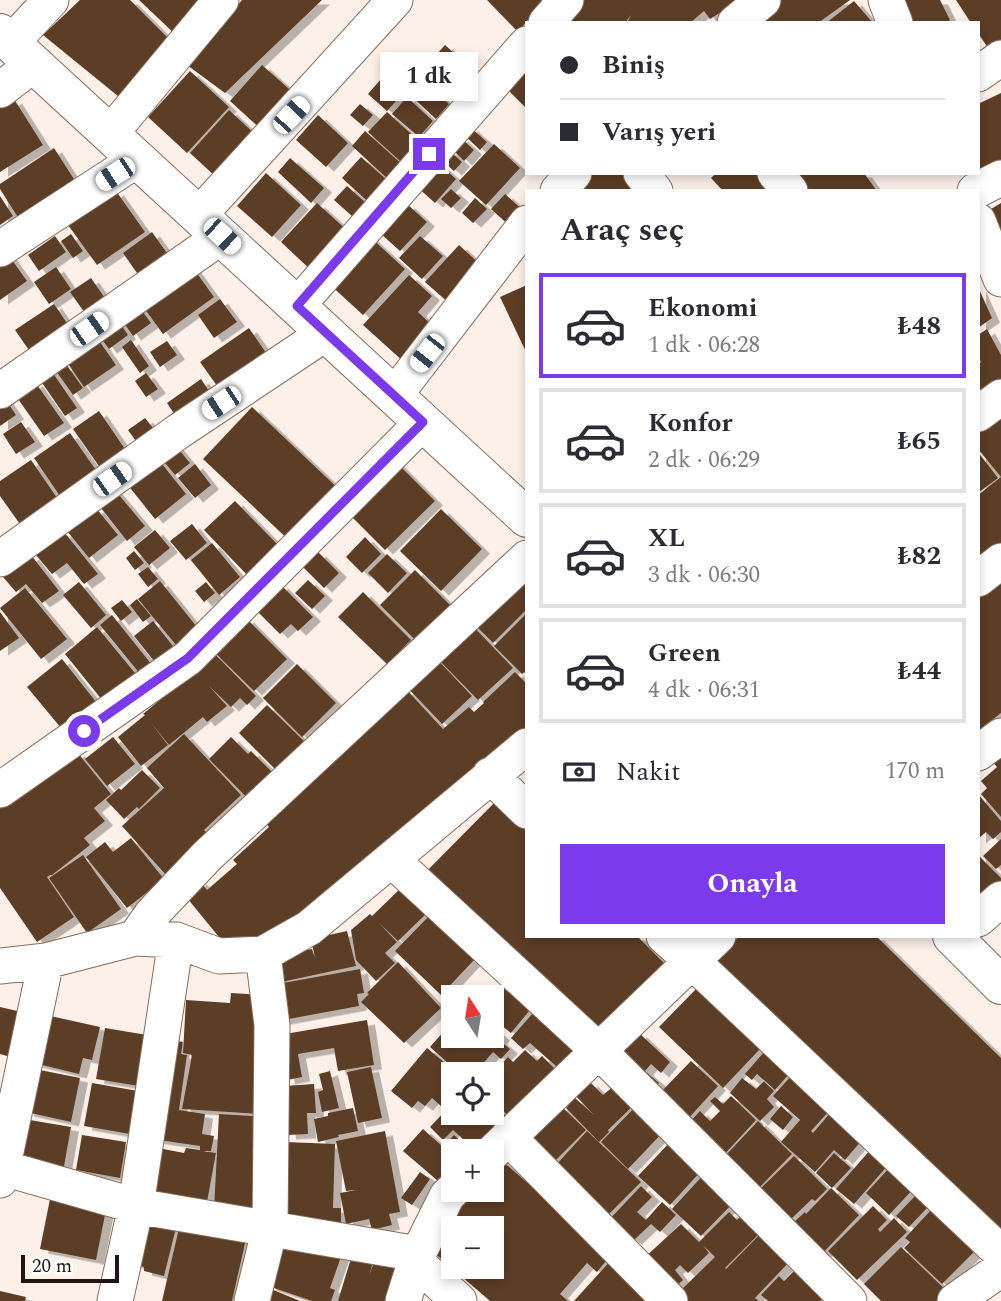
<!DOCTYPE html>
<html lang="tr">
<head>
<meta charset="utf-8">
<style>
	:root { --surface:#fff; --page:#f7f7f7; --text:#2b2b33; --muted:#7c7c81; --line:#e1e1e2; --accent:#7c3aed }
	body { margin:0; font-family:Spectral,serif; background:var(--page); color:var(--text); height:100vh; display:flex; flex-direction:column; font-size:26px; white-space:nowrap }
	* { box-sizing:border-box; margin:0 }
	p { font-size:23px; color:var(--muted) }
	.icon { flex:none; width:38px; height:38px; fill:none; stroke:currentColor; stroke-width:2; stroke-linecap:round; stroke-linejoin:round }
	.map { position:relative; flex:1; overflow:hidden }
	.drawer { position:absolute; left:525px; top:189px; width:455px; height:749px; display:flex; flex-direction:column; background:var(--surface); border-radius:0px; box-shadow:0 4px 10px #0003 }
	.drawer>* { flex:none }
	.guide { position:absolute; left:525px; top:21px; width:455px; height:154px; border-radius:0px; box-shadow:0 4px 10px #0003; display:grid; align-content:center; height:154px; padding:0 35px; background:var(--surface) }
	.needle { width:46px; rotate:348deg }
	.buttons { position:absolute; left:441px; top:985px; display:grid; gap:14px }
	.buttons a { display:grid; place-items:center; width:63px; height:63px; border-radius:0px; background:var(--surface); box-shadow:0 4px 10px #0003; font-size:35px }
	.scale { position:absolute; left:21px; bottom:18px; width:98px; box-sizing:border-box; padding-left:7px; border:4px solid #20160f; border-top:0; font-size:19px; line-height:24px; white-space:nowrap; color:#20160f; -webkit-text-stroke:5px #fff; paint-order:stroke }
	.end { position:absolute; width:32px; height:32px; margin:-16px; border:9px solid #7c3aed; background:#fff; box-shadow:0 0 0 4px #fff }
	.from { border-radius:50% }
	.bubble { position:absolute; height:49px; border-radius:0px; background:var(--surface); box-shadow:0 4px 10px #0003; font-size:23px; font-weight:700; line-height:49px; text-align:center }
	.car { position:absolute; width:21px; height:42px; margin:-21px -10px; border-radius:9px; box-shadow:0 0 5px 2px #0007; background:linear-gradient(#fff 24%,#345 0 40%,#fff 0 76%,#345 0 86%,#fff 0) }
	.guide b { display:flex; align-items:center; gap:24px; height:66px; font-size:26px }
	.guide b+b { border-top:2px solid var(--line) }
	.guide i { width:18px; height:18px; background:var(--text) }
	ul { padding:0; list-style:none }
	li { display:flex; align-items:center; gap:21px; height:105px; margin:0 14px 10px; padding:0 21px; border:4px solid var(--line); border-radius:0px }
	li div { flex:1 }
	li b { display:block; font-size:26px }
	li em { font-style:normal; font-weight:700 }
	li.current { border-color:var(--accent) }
	li>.icon { width:63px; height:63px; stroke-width:1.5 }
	h2 { padding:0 35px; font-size:32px; line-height:84px }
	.pay { display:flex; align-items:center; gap:18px; height:77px; padding:0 35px; font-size:26px }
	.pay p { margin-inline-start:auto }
	.cta { display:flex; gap:14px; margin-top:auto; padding:14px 35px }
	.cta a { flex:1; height:80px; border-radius:0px; background:var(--accent); color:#fff; font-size:28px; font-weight:700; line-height:80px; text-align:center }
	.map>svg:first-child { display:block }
	.building { fill:#5c3e27; fill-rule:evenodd; filter:url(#shadow) }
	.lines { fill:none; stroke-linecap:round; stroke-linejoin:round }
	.minor-casing { stroke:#866c5a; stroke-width:37 }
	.tertiary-casing { stroke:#866c5a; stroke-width:40 }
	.minor { stroke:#fff; stroke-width:35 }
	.tertiary { stroke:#fff; stroke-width:38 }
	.route { stroke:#7c3aed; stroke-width:9 }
</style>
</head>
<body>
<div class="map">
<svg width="1001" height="1301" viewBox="0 0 1001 1301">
	<defs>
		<filter id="shadow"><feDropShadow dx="8" dy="4.5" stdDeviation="0" flood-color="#0004"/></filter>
	</defs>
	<rect width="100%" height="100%" fill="#fcf0e8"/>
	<path class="building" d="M80,0H130L171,41L124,101L43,35Z
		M139,0H205L177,36Z
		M242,0H322L225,93L187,65Z
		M487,0H544L518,32Z
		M581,0H740L710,19L704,11L690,23H627L631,15L625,23H558Z
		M771,0H850L818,23H742Z
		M895,0H940L950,20L946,23H907Z
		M956,0H1001V47L992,54L978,33V23H971Z
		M854,1L873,23H826Z
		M445,45L476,73L450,101L419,74Z
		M262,65L297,96L264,132L230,101Z
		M527,70V109L507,89Z
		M190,71L229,107L187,153L148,117Z
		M388,71L407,89L387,111L368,94Z
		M423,81L449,104L436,119L410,95Z
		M1001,93V168L975,183L971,173H978V104Z
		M407,97L433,121L419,137L392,114Z
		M14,99L43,145L0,172V108Z
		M360,104L373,115L363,126L350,115Z
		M229,110L256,135L217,178L190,153Z
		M387,112L418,140L400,161L368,132Z
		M318,115L348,143L326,167L296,140Z
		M470,127L487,142L480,150L463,134Z
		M365,131L404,166L390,181L352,146Z
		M460,137L474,150L464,161L451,148Z
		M494,144L520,168L486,205L459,181Z
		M54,148L81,190L24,227L0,189V184Z
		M449,150L462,162L454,171L440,159Z
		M361,157L396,188L377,210L342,178Z
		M290,158L324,188L311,203L278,172Z
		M436,161L456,179L435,203L415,185Z
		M266,173L301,205L272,237L237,206Z
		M594,173H638L652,191H583L580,187Z
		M716,173H769V191H723L711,178Z
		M785,173H864L877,191H797Z
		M347,186L375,211L362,225L334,200Z
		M451,189L461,198L451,208L441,199Z
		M116,191L145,232L97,265L68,225Z
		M505,194L527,214L513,229L491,209Z
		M0,196L13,216L0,225Z
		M475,198L487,209L473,223L462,213Z
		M317,203L350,233L314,273L281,242Z
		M1001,203V231L991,209Z
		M407,204L427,222L400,251L380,233Z
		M152,232L174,263L144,283L123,253Z
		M71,234L83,251L73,258L61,241Z
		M368,235L405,269L363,315L326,281Z
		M55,236L66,252L39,271L28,255Z
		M420,236L443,256L422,279L399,258Z
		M459,245L483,267L450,304L425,282Z
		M7,253L27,281L0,300V258Z
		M191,265L214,297L163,334L139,301Z
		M56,267L71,289L49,304L34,282Z
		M409,275L432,296L418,312L436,329L405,363L363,325Z
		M91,278L107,301L87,316L70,292Z
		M527,285V354L500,297Z
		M978,287L992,318L978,328Z
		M220,299L237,322L214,338L198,315Z
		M54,304L71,329L33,356L15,330Z
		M137,304L151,323L133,336L119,316Z
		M115,316L128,335L109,349L95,330Z
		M249,328L273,363L225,397L200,362Z
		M987,329L1001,355V394L978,412V364L981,362L978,357V335Z
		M93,332L116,365L84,387L62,355Z
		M131,340L149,366L140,373L122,347Z
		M167,341L177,355L160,367L150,352Z
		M66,364L83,388L73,395L56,371Z
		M48,366L77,408L65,416L36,374Z
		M146,373L158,389L146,397L135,381Z
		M201,379L217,403L183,427L167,403Z
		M35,382L64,423L44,436L16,396Z
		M4,397L16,415L0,426V399Z
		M252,407L344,494L295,546L203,459Z
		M99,411L127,452L101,469L73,429Z
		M1001,412V477L978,449V431Z
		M145,418L156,432L138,444L128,430Z
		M21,422L35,442L16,454L3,434Z
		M70,433L98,473L62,499L34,458Z
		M171,440L190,463L175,475L156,452Z
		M978,452L998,478L978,493Z
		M154,454L186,494L155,519L123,479Z
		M31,460L64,508L27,534L0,496V481Z
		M394,460L435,501L385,550L345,510Z
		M195,464L211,485L195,498L178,478Z
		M1001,477V555L978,566V495Z
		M114,489L145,526L127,541L97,503Z
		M235,501L281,548L250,578L204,530Z
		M96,508L118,535L89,558L67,531Z
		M441,509L482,549L441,591L400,551Z
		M192,524L207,543L186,560L170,541Z
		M155,530L170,548L149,565L134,547Z
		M64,532L98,574L84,584L67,563L52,574L36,555Z
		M365,537L381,554L362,573L346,557Z
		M212,543L240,577L219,595L191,560Z
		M134,551L144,563L135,570L126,558Z
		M318,552L339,573L324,588L303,567Z
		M387,554L407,573L388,593L368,573Z
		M31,555L59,591L42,603L26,584L16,592L3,577Z
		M148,567L158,579L148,587L138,574Z
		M415,570L450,605L415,640L380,605Z
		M1001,572V713L978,731V590Z
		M517,576L527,586V609L493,643L472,622Z
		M308,580L325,596L312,609L295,593Z
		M160,581L197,627L176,645L138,599Z
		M79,582L106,615L91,628L63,595Z
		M206,582L215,593L204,602L195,591Z
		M280,584L313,617L298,631L291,624L280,634L255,609Z
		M25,588L67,639L41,659L0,608Z
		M363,592L411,640L387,664L338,617Z
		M137,599L151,616L143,622L130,605Z
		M122,600L132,612L121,621L111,608Z
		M0,612L19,638L0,651Z
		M527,613V670L522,674L494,646Z
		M112,615L152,665L140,674L100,625Z
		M246,618L287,659L254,691L213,651Z
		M153,621L173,646L154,661L134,636Z
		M470,623L513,668L478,700L435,656Z
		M97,627L144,684L111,711L65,654Z
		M213,652L256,696L247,705L240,698L231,707L209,686L227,706L207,722L203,717L169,745L151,723L168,745L141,766L118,737L145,715L143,714L194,672Z
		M433,655L472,696L442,724L403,683Z
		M62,659L100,707L66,734L27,687Z
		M297,664L336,703L302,737L263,698Z
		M515,672L527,684V734L295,927L232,953L183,893L199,880L207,890L237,864L233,860L269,827L264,821L406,689L443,729L469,707L474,712L484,703L483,702Z
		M267,705L305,742L277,771L239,733Z
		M184,734L241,795L204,830L208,834L165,874L122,826L164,788L147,768Z
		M113,737L135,764L107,786L85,759Z
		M231,737L248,754L251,751L278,778L253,804L209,759Z
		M1001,743V817L981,794L987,788L981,781L997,767L987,756Z
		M77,752L111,794L94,808L105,821L84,838L90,845L52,875H50L47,877L74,917L37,942L0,888V808L17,794L20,798Z
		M142,770L160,788L139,809L137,807L124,819L106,800L119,788L121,790Z
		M978,794L1001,821V832L993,839L986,832L978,839Z
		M497,800L527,829V936H637L664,963L589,1039L422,876Z
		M131,838L164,879L127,908L86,857L105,842L113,852Z
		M1001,839V865L996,869L983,856Z
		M83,855L121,909L87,933L49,878Z
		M978,855L1001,878V887L978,904Z
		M401,888L426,914L398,941L379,923L397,942L385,953L395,963L376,981L356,960L351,930L370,914L372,916Z
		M429,916L474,960L441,995L395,951Z
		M347,931L356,966L277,983L271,957L312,949L315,958L311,939Z
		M739,936H876L1001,1058V1237L711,965Z
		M398,962L441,1008L404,1043L361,1002L369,994L367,993Z
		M360,969L364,993L357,994L359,1006L278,1021L272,985Z
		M502,987L530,1010L511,1033L496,1021L492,1026V998H478L486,988L496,995Z
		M697,988L760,1049L723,1088L659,1027Z
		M231,993L262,995L261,1114L182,1109L192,1055L183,1053L186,1000L230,1003Z
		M0,1007L26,1013L14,1058L0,1054Z
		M533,1013L574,1050L558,1068L530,1043L523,1049L511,1038Z
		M46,1015L100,1027L92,1060L83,1058L79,1074L34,1063Z
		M367,1020L374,1065L338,1071L334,1048L298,1054L302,1077L287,1080L279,1035Z
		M453,1021V1036H474L483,1044L489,1036H492L495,1030L502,1036L499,1040L510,1049L501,1059L493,1052L474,1074H460L430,1047Z
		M105,1028L153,1036L145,1087L96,1079Z
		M639,1033L670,1062L661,1073L651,1064L645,1071L659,1083L653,1089L617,1057Z
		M167,1039L183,1042L181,1054L187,1055L179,1110L205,1114L202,1134L214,1136L211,1151H203L216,1153L205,1213L143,1202L153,1147L184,1153L186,1148L200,1150V1146L152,1139Z
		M427,1048L457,1073L453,1074L450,1081L453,1084V1091L441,1106L432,1098L425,1106L418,1101L412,1108L391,1091Z
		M525,1050L537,1061L542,1056L555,1069L509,1117L492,1099V1092L495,1089L492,1085V1074L508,1057L513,1062Z
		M764,1052L789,1074L775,1090L757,1074L752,1080L745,1074Z
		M691,1061L718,1086L686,1121L658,1095Z
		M371,1067L382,1118L358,1123L347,1072Z
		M35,1069L80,1078L71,1122L26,1112Z
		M330,1071L339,1108L322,1112L318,1092L323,1090L319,1074Z
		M792,1075L831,1109L811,1131L813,1133L831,1112L862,1140L845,1160L834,1150L815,1172L781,1142L800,1120L773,1096Z
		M742,1078L756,1089L764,1081L774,1091L767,1099L774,1107L760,1121L730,1093Z
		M590,1082L603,1095L615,1085L634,1105L608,1130L609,1132L599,1142L566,1108L575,1098L594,1115L575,1095Z
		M92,1083L138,1091L130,1134L84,1126Z
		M314,1084L316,1113H307L308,1134L288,1135L284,1086Z
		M731,1096L756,1120L722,1157L688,1124L700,1111L710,1121L720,1111L710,1101L715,1097L723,1104Z
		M640,1102L667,1128L628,1169L601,1142Z
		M453,1103V1113H492V1103L508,1118L476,1151L453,1130L443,1140L430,1127Z
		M560,1105L586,1130L552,1164L526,1139Z
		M781,1106L793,1117L783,1130L770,1119Z
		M353,1108L358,1131L338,1135L339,1137L318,1142L314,1119L328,1116V1113Z
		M219,1114L267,1117L254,1212L214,1209Z
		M24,1119L71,1127L63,1172L16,1163Z
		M758,1121L792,1154L759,1188L725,1156Z
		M423,1129L443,1147L454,1135L473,1152H453V1177L445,1187L403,1151Z
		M385,1131L400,1212L389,1214L392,1225L372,1230L369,1219L346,1224L340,1193L356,1190L346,1191L336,1141Z
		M587,1131L641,1182L606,1217L554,1167Z
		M82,1135L126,1142L120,1178L76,1170Z
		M672,1140L703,1169L670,1205L638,1176Z
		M285,1142L335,1144L333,1208H341V1227L283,1225Z
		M872,1148L890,1163L854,1204L836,1189Z
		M834,1153L851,1168L832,1188L816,1173Z
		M794,1156L827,1189L815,1201L812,1199L790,1220L760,1189Z
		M500,1159L611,1255L597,1272L587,1263L560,1294L568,1301H490L425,1245L474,1190H492V1169ZM453,1228H492V1267H453Z
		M893,1164L916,1186L889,1215L866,1193Z
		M420,1172L430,1179L412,1205L401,1198Z
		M706,1172L736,1200L701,1236L672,1209Z
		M641,1186L652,1197L637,1212L646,1220L662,1202L676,1215L660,1232L651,1224L634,1240L606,1223Z
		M831,1188L859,1215L823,1253L792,1224L805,1212L806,1214Z
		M915,1196L927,1208L909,1227L896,1216Z
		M50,1199L106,1210L96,1260L40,1249Z
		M873,1206L887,1220L878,1229L880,1232L894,1218L907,1232L857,1280L828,1251Z
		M931,1210L974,1252L942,1284L904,1248L910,1242L905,1238Z
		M729,1212L737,1220L745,1212L763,1230L725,1268L726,1269L765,1229L794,1257L755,1298L759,1301H684L677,1294L715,1257L703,1245L709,1253L688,1273L680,1265L675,1270L683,1280L672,1290L643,1259L681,1224L699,1242Z
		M140,1214L177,1224L164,1276L144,1271V1267L127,1262Z
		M180,1224L246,1239L232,1301H162Z
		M286,1235L342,1254L330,1288L335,1290L331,1301H312L268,1286Z
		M901,1247L949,1293L941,1301H881L864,1284Z
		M352,1255L373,1262L369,1276L374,1262L397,1269L386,1301H338Z
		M613,1258L648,1301H574Z
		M800,1265L829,1293L820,1301H768L761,1295L779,1276L784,1281Z
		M271,1289L300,1301H266Z
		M0,1291L26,1297L25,1301H0Z"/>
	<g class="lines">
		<defs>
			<path id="minor" d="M886,0L895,23
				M546,23L566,0
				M735,23L763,0
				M11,43L51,0
				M978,74L1001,58
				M0,90L34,64
				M110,134L221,0
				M641,173L655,191
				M775,173L790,191
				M558,191L574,173
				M975,191L1001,178
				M199,215L395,0
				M978,221L1001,279
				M0,249L138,159
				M297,306L527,44
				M0,391L222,236
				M394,396L527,223
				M978,414L1001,397
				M0,559L179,431L326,333
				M978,579L1001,561
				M978,753L1001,736
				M490,775L527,811
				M0,790L188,658L423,422
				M392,860L599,1051L849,1301
				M978,919L1001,899
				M664,936L692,961L1001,1253
				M135,938L152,914L207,856L527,558
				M0,966L46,961L135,938L176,940L219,956L263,954L309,928L527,746
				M508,1137L670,1301
				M492,1153L718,936
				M0,1167L136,1206L418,1254
				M0,1180L46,961
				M416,1262L459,1301
				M115,1301L136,1206L176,940
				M252,1301L270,1228L272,1025L263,954
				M403,1301L418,1254L447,1196L453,1190
				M955,1301L1001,1269"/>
			<path id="tertiary" d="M0,33L527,518
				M952,936L1001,985"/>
		</defs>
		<use href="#minor" class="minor-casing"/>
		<use href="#tertiary" class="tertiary-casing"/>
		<use href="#minor" class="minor"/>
		<use href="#tertiary" class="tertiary"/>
	</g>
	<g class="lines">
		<path class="route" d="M84,731L188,658L423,422L297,306L429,154"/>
	</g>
</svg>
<div class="buttons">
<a><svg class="needle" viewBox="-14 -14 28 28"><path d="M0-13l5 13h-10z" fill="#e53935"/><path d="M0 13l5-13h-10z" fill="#7c7c81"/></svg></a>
<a><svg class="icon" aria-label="locate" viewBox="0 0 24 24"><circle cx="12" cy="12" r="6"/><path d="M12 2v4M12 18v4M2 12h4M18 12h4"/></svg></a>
<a>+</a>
<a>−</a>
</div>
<div class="scale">20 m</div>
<i class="end from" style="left:84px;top:731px"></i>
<i class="end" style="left:429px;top:154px"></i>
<div class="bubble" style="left:380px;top:52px;width:98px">1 dk</div>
<i class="car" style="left:291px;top:115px;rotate:43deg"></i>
<i class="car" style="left:115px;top:174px;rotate:237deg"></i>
<i class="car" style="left:222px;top:236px;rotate:133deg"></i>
<i class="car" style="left:89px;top:329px;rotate:55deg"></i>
<i class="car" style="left:427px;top:353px;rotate:218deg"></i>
<i class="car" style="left:221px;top:403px;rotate:237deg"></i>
<i class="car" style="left:112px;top:479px;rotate:55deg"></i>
<div class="guide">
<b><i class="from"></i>Biniş</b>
<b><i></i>Varış yeri</b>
</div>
<section class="drawer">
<h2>Araç seç</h2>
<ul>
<li class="current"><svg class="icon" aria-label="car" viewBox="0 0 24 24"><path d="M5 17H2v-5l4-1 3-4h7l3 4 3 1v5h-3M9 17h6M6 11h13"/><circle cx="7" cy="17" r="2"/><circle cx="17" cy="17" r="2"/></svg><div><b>Ekonomi</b><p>1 dk · 06:28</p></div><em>₺48</em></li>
<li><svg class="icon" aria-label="car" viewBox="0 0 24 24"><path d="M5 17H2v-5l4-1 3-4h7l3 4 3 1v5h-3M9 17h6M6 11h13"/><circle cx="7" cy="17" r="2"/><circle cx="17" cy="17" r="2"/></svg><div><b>Konfor</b><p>2 dk · 06:29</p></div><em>₺65</em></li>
<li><svg class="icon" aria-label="car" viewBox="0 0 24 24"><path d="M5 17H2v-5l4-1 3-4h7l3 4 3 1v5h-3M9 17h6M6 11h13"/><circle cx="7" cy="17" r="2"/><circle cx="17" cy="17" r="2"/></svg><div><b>XL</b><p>3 dk · 06:30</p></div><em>₺82</em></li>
<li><svg class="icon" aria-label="car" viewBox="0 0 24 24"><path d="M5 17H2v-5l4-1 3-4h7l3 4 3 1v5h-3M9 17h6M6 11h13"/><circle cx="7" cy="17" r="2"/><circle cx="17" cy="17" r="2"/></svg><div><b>Green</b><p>4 dk · 06:31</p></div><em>₺44</em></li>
</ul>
<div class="pay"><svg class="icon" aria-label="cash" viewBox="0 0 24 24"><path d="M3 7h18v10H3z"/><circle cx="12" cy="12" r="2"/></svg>Nakit<p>170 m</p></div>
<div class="cta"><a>Onayla</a></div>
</section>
</div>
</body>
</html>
